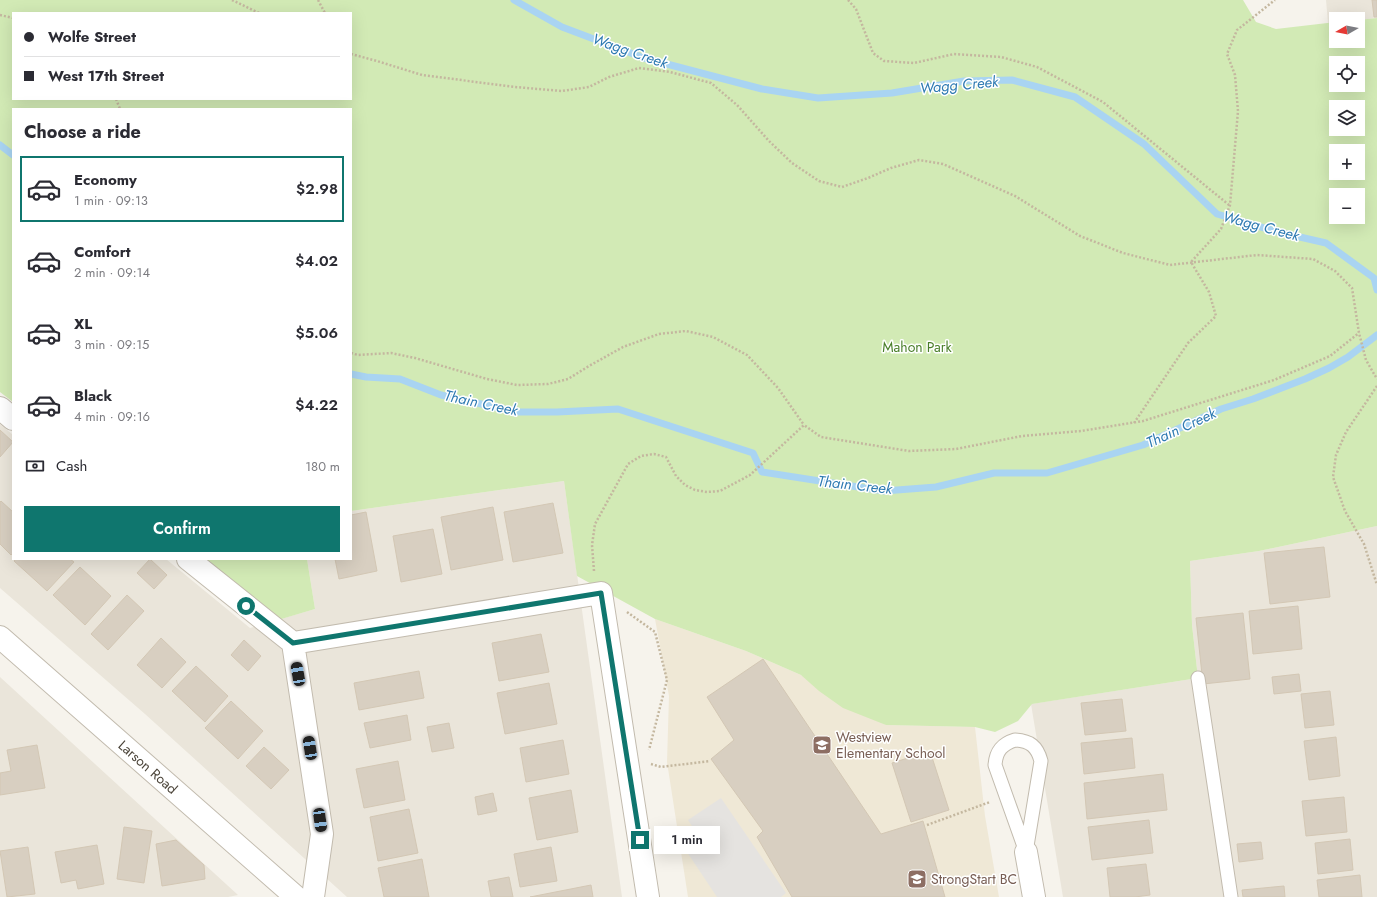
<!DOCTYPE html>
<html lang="en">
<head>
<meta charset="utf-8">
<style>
	:root { --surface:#fff; --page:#f7f7f7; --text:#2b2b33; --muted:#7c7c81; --line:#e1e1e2; --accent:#0f766e }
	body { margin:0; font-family:Jost,sans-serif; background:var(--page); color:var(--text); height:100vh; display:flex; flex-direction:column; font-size:15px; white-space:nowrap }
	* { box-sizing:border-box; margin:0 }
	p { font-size:13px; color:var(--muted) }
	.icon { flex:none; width:22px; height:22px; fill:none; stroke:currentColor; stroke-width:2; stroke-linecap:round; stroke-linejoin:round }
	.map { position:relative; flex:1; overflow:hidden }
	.side { position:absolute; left:12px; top:108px; width:340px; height:452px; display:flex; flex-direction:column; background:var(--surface); border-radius:0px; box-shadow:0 4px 16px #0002 }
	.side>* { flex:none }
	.top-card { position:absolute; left:12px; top:12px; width:340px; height:88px; border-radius:0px; box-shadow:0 4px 16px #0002; display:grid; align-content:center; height:88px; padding:0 12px; background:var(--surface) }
	.needle { width:26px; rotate:261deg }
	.fabs { position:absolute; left:1329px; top:12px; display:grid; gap:8px }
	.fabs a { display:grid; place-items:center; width:36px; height:36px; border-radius:0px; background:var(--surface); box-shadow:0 4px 16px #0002; font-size:20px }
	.end { position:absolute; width:18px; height:18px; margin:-9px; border:5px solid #0f766e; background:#fff; box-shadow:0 0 0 2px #fff }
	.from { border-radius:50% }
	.bubble { position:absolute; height:28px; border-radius:0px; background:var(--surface); box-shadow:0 4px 16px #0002; font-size:13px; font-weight:600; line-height:28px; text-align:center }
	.car { position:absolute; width:12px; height:24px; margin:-12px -6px; border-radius:5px; box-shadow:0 0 3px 1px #0007; background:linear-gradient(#222 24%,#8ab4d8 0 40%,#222 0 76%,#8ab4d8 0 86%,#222 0) }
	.top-card b { display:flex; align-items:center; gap:14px; height:38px; font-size:15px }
	.top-card b+b { border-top:1px solid var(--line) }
	.top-card i { width:10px; height:10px; background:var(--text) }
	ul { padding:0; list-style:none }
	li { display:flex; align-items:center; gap:12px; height:66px; margin:0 8px 6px; padding:0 4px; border:2px solid transparent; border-radius:0px }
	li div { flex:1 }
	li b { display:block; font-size:15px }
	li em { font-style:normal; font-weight:600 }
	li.active { border-color:var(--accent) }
	li>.icon { width:36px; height:36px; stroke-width:1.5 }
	h2 { padding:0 12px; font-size:18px; line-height:48px }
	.pay { display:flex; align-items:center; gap:10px; height:44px; padding:0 12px; font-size:15px }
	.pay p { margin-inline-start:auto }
	.cta { display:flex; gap:8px; margin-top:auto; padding:8px 12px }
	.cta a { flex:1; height:46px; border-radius:0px; background:var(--accent); color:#fff; font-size:16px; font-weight:600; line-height:46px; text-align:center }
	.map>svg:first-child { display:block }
	.residential { fill:#eae5da }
	.education { fill:#efe8d6 }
	.green { fill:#d2eab5; fill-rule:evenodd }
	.parking { fill:#e5e3e0 }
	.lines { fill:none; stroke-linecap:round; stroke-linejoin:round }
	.stream { stroke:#a9d4f2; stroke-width:7 }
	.building { fill:#d8cfc1; stroke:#d3c7b4 }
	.service-casing { stroke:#c2bbae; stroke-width:15 }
	.minor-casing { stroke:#c2bbae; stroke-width:24 }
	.tertiary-casing { stroke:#c2bbae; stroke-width:24 }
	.path { stroke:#c4b79f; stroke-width:2.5; stroke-dasharray:2 2; stroke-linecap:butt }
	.service { stroke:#fff; stroke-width:13 }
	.minor { stroke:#fff; stroke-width:22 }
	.tertiary { stroke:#fff; stroke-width:22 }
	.route { stroke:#0f766e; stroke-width:5 }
	.labels { text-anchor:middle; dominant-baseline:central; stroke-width:3; stroke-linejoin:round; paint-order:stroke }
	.park-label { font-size:14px; fill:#4a7f2a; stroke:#fff }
	.education-label { font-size:14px; fill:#785e54; stroke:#fff; text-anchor:start }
	.street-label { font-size:14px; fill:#4b4439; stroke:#fff }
	.water-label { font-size:15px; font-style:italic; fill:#2e7ab2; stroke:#fff }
</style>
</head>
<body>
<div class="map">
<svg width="1377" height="897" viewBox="0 0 1377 897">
	<rect width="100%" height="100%" fill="#f6f3ec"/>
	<path class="residential" d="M1326,0H1377V18L1358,20V19H1336V22L1328,23Z
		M0,424L13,435V559H166L250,628L315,609L307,559H351V511L564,481L622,897H347L145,714L0,588Z
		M1377,526V897H1063L1031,704L1198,678L1192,625L1190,561L1259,551Z
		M0,677L238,895L228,897H0Z"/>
	<path class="education" d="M655,619L746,651L801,675L886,725L975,727L985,816L999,897H688L667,762L669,696Z"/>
	<path class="green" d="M0,0H1243L1256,22L1276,29L1336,22V41H1358V20L1377,18V526L1259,551L1190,561L1192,625L1198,678L1032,704L1018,721L995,732L975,727L886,725L843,708L819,691L801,675L746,651L655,619L577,576L564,481L351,511V109H13V402L0,392ZM13,13H351V99H13ZM1336,63H1358V85H1336ZM1336,107H1358V129H1336ZM1336,151H1358V173H1336ZM1336,195H1358V217H1336Z
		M204,559H307L315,609L278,620Z"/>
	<path class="parking" d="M721,798L786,893L781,897H717L681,843L696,832L688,820Z"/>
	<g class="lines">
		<path class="stream" d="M514,0L562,27L644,58L762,89L818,98L892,93L964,81L1012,80L1075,97L1144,144L1217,214L1278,232L1326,243L1374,278L1377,290
			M0,145L13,155
			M351,374L366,377L400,379L441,395L517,412H557L618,409L753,453L762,472L884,491L936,487L994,473H1047L1143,445L1221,409L1253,399L1305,379L1329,368L1348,357L1377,335"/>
	</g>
	<path class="building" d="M1372,0H1377V17H1374Z
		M0,430L13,442L0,457Z
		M1,501L13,512V553L11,555L0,544V502Z
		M553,503L563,553L513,562L504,512Z
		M493,507L503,560L451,570L441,517Z
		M366,512L377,571L339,579L335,559H351V515Z
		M433,529L442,574L401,582L393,536Z
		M1324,547L1330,597L1270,604L1264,553Z
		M16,559H70L74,562L47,591L14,561Z
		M150,559L167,575L154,589L137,573Z
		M80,567L111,596L85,625L53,595Z
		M127,595L144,611L108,650L91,634Z
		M1298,606L1302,649L1253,654L1249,611Z
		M1243,613L1250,679L1203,684L1196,618Z
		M541,634L549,672L499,681L492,643Z
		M161,638L186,662L162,688L137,665Z
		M244,640L261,656L248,671L231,655Z
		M763,659L881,834L923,821L945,897H792L757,837L763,831L711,759L734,740L707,697Z
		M196,666L228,696L205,722L172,691Z
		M419,671L424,698L359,710L354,683Z
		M1299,674L1301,691L1274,694L1272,677Z
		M549,683L557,724L505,734L497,693Z
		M1330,691L1334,725L1305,728L1301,694Z
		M1122,699L1126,731L1085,735L1081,703Z
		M231,701L263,731L238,759L205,728Z
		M407,715L411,740L370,748L364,723Z
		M449,723L454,748L432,752L427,727Z
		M1336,737L1340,776L1309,780L1304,741Z
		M1132,738L1135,768L1084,774L1081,743Z
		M563,740L569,774L526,782L520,748Z
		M37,745L45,788L0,795V773L11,771L7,750Z
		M264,747L289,770L271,789L246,766Z
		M930,751L949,810L911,822L892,763Z
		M398,761L405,800L364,808L356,769Z
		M1163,774L1167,810L1087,819L1084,783Z
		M571,790L578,832L537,840L529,798Z
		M493,793L497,811L478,815L475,797Z
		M1344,797L1347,832L1306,836L1302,801Z
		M409,809L418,853L378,861L370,817Z
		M1149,820L1153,853L1092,860L1088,827Z
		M124,827L152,831L144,883L117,879Z
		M1350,839L1353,870L1318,874L1315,843Z
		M176,840L204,865L205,879L162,886L156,844Z
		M1261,842L1263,859L1239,862L1237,844Z
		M97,845L104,884L78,889L76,880L61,883L55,852Z
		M28,847L35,894L7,897L0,851Z
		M551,847L557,881L520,887L514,854Z
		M422,859L429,897H384L378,868Z
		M1146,864L1150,895L1135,897H1110L1107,868Z
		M1360,875L1362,897H1319L1317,880Z
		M509,877L513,897H491L488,881Z
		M591,885L593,897H530Z
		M1284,886L1285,897H1243L1242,890Z"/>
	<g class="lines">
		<defs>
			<path id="service" d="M1198,678L1231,897
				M1015,740C1030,741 1037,746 1041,761L1026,852L995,765C996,751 1002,744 1015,740Z"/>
			<path id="minor" d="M0,408L13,419
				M188,559L293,643L601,593L648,897
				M293,643L322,834L313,897
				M1026,852L1034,897"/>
			<g id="tertiary">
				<path id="s1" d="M0,637L296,897"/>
			</g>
		</defs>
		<use href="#service" class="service-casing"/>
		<use href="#minor" class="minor-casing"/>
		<use href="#tertiary" class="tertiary-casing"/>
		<path class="path" d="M232,0L259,13
			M318,0L325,13
			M848,0L856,9L873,53L884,61L914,63L954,54L1001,57L1037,67L1103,102L1229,205
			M0,15L13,18
			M351,54L377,61L422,75L515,87L562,91L589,87L609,77L639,68L670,72L711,83L737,105L769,141L792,163L819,181L842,187L868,178L891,168L919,160L943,164L1015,196L1080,236L1123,253L1170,265L1257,255L1313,259L1335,271L1352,288L1359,333L1366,360L1377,379
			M116,99L120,109
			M351,353L358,355L391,353L415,358L487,379L517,385L548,384L568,379L589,366L623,347L659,334L686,331L713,337L747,355L778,388L804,425
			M1377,386L1346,432L1336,455L1333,477L1345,511L1364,544L1377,585
			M1134,423L1188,343L1216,316L1209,292L1191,262L1221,229L1230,205L1238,111L1235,75L1227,54L1237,30L1275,0
			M594,571L592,545L595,524L628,464L641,456L654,454L666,457L676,476L685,485L695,490L707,492L720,491L750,475L804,425L821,437L909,451L956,449L1022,436L1081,431L1143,421L1274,380L1330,356L1359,333
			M627,612L655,632L667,680L649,750
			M651,764L661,767L710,761
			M927,825L990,802"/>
		<use href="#service" class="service"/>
		<use href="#minor" class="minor"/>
		<use href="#tertiary" class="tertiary"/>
	</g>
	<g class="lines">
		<path class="route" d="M246,606L293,643L601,593L640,840"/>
	</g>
	<defs>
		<symbol id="school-square" viewBox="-11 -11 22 22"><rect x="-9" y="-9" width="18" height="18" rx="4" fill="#8d6e63" stroke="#fff"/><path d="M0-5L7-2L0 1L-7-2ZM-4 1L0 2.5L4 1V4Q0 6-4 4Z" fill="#fff"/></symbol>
	</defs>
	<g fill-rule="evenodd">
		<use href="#school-square" x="811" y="734" width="22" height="22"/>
		<use href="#school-square" x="906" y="868" width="22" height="22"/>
	</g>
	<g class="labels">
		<g class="park-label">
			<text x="917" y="347">Mahon Park</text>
		</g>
		<g class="education-label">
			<text x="836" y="737">Westview<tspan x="836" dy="16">Elementary School</tspan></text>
			<text x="931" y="879">StrongStart BC</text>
		</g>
		<g class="street-label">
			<text stroke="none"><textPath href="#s1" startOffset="197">Larson Road</textPath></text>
		</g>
		<g class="water-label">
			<text transform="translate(630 51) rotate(19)">Wagg Creek</text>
			<text transform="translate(959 85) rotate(-5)">Wagg Creek</text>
			<text transform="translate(1261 226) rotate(15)">Wagg Creek</text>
			<text transform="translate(481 403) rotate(12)">Thain Creek</text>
			<text transform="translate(1181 428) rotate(-25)">Thain Creek</text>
			<text transform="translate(855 485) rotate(6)">Thain Creek</text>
		</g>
	</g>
</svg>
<div class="fabs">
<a><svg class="needle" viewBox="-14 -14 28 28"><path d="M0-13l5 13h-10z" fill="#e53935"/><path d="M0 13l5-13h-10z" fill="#7c7c81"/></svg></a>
<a><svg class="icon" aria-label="locate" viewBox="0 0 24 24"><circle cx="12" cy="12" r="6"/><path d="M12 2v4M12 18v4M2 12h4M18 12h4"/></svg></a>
<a><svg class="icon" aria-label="layers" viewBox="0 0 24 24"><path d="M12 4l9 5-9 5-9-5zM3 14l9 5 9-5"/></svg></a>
<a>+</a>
<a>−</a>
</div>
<i class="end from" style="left:246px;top:606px"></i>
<i class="end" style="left:640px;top:840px"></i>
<div class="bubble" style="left:654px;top:826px;width:66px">1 min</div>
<i class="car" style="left:298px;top:674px;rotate:350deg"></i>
<i class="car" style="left:310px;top:748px;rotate:351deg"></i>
<i class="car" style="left:320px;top:820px;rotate:172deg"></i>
<div class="top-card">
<b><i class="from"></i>Wolfe Street</b>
<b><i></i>West 17th Street</b>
</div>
<section class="side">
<h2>Choose a ride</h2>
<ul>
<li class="active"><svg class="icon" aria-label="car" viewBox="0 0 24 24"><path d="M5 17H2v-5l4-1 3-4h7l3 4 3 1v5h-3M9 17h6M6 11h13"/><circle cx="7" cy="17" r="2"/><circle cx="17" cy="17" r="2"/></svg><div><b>Economy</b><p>1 min · 09:13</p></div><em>$2.98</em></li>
<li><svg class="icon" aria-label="car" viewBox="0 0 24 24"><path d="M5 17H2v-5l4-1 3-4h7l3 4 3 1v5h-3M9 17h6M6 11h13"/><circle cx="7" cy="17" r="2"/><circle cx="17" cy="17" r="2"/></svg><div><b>Comfort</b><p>2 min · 09:14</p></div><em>$4.02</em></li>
<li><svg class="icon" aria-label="car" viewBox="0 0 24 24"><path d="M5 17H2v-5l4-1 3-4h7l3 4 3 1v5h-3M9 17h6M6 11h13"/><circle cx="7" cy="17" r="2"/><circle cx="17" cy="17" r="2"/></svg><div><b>XL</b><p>3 min · 09:15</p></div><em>$5.06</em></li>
<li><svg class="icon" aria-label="car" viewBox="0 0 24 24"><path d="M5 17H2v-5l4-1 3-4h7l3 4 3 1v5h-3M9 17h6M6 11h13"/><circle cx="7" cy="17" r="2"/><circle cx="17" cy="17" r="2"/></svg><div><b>Black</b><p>4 min · 09:16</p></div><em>$4.22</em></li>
</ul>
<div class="pay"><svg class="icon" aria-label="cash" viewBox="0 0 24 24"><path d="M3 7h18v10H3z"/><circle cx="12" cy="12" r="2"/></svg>Cash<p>180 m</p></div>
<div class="cta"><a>Confirm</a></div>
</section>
</div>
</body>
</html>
